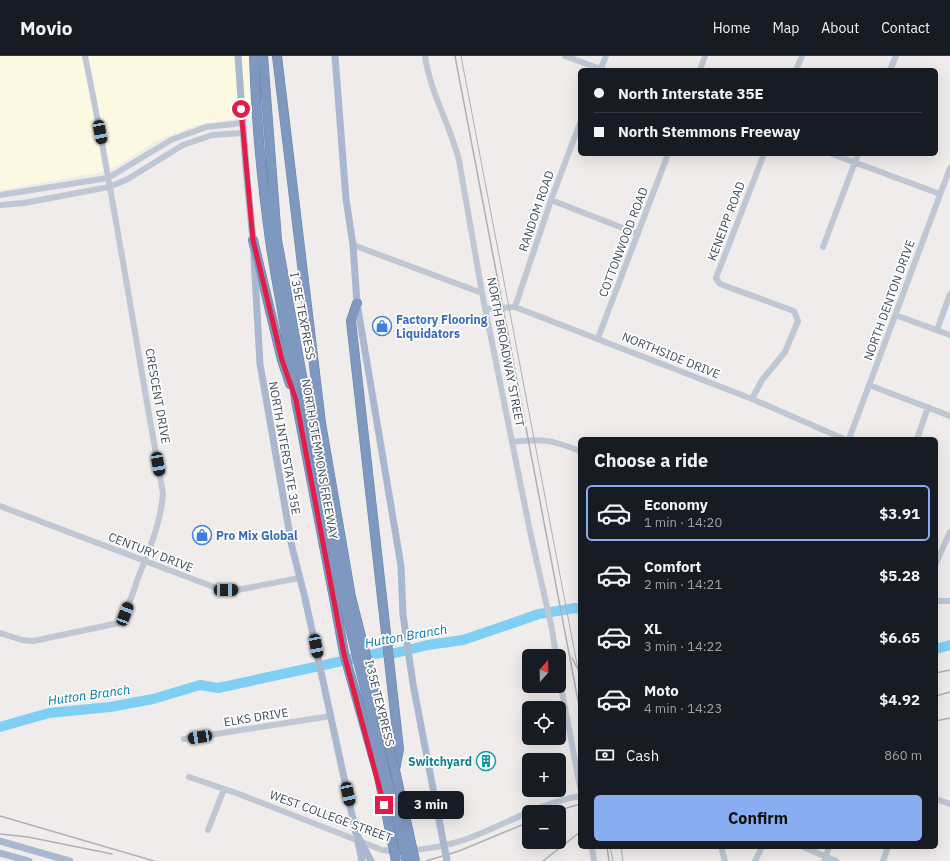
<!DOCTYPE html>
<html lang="en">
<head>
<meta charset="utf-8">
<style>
	:root { --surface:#171b24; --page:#242831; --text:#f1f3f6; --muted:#9ea1a6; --line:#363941; --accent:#89adf1 }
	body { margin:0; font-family:"IBM Plex Sans",sans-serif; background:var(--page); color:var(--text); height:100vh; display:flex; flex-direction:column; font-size:15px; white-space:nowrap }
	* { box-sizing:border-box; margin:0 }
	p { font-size:13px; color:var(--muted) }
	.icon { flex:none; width:22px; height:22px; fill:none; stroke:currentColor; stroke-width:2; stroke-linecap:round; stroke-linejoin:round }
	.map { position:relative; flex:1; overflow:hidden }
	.sheet { position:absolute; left:578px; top:381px; width:360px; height:412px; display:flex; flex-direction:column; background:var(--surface); border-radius:6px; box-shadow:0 4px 16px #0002 }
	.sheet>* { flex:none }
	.hud { position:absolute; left:578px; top:12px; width:360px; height:88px; border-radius:6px; box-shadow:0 4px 16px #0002; display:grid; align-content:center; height:88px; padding:0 16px; background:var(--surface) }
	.needle { width:26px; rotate:20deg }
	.buttons { position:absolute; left:522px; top:593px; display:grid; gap:8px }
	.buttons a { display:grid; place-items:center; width:44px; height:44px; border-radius:6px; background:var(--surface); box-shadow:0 4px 16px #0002; font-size:20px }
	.end { position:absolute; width:18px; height:18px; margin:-9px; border:5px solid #e11d48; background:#fff; box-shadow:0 0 0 2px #fff }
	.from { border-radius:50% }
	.bubble { position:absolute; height:28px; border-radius:6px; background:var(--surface); box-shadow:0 4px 16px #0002; font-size:13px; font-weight:800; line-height:28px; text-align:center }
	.car { position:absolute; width:12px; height:24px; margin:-12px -6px; border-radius:5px; box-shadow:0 0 3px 1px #0007; background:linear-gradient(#222 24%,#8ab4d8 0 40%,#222 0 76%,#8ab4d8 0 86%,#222 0) }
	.hud b { display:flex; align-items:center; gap:14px; height:38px; font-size:15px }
	.hud b+b { border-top:1px solid var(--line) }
	.hud i { width:10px; height:10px; background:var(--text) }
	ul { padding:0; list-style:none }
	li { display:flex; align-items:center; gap:12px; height:56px; margin:0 8px 6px; padding:0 8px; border:2px solid transparent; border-radius:6px }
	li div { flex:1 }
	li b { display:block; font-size:15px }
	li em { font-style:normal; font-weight:800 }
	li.on { border-color:var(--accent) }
	li>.icon { width:36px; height:36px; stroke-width:1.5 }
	h2 { padding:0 16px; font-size:18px; line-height:48px }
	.pay { display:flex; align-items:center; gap:10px; height:44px; padding:0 16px; font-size:15px }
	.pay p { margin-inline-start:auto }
	.cta { display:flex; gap:8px; margin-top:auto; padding:8px 16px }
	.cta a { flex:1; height:46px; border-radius:6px; background:var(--accent); color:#111; font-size:16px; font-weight:800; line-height:46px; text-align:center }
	header { display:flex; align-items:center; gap:24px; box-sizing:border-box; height:56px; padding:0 20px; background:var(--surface); border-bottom:1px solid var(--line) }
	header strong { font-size:19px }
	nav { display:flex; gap:22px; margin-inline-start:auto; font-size:14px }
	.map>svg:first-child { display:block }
	.commercial { fill:#fdf8e1 }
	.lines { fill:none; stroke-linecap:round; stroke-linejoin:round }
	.river { stroke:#7ecff3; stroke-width:10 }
	.highway-casing { stroke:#6a83ac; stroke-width:10 }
	.minor { stroke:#bec7d3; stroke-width:6 }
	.major { stroke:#a9b8ce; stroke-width:7 }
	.highway { stroke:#7f98c0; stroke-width:9 }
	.tram { stroke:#adb0b7; stroke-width:1 }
	.rail { stroke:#adb0b7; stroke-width:1.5 }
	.highway-bridge-casing { stroke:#6a83ac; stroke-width:10; stroke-linecap:butt }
	.major-bridge { stroke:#a9b8ce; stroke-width:7 }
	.highway-bridge { stroke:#7f98c0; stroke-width:9 }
	.route { stroke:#e11d48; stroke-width:5 }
	.labels { text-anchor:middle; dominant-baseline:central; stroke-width:3.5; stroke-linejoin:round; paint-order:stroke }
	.street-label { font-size:12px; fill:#434d5b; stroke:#fff }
	.shop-label { font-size:12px; font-weight:bold; fill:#366cbe; stroke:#fff; text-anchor:start }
	.culture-label { font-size:12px; font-weight:bold; fill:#0d838f; stroke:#fff; text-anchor:end }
	.water-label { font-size:13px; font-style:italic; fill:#017bb0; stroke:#fff }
</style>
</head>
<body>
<header>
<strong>Movio</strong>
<nav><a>Home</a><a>Map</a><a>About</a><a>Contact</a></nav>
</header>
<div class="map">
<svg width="950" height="805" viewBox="0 0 950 805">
	<rect width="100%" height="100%" fill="#efeceb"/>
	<path class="commercial" d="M0,0H256L260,59L196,69L156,85L117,110L98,117L0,134Z"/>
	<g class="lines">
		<path class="river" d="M936,593L950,589
			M0,671L49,657L110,651L153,643L200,629L218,632L384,596L391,598L428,589L463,584L539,558L575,552L580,553"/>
		<defs>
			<path id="highway" d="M254,0C256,64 262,128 271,191C279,242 290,292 296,344L334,542
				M263,0L277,184L343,543
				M277,0L321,367L351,541
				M253,184L282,304L290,328
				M357,247L351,265L399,693L395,714"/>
		</defs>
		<use href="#highway" class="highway-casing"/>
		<path class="minor" d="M425,0C430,36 450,69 459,104L482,237L531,480L552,573L556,600
			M565,0L603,14
			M600,14L606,0
			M700,14L705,0
			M796,14L802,0
			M890,14L896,0
			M832,98L940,138
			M0,139L108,122L171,84L206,71L242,67
			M551,144L638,178
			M0,149L24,147L109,131L128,123L183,89L212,79L243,77
			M353,189L482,237
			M823,191L858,98
			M515,251L551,144L580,67
			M485,253L515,251L752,343L844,383
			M895,259L950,279
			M937,274L950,238
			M598,282L668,98
			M869,329L950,360
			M752,343L762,324L785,296L798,265L794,255L720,228L716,222L764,98
			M849,383L950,112
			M917,383L928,351
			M512,386C542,382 552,384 580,395
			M0,450L219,533L237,534L299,522
			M936,507L950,476
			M936,545H950
			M0,577L22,584L33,585L119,567C128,553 133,538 138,522C149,494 161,467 163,437C136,291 115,145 85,0
			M559,620L580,731
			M184,683L331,660
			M189,721L239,738L382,794C408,797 447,791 472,781C508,767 541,747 580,740
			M936,743L950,748
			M208,774L224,733
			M592,791L594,805
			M721,791L725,805
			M803,791L836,805
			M755,805L762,791
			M824,805L829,791
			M883,805L888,791"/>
		<path class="major" d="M238,0L246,112L253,184L260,308L292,491L305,542L356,777
			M335,0L346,143L353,189L357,247L401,510L403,559L413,628L440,769
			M0,785L70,805
			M0,797L29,805"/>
		<use href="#highway" class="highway"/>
		<path class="tram" d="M461,0L580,624
			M610,791L613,805
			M621,791L623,805"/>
		<path class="rail" d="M455,0L580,655
			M572,602L580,617
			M936,617L950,614
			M936,640L950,636
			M936,665L950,662
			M553,756L580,748
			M0,760L154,805
			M0,778L28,781L112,798
			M607,791L609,805
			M426,805L459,795L529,766
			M543,805L580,776"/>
		<defs>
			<path id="highway-bridge" d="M351,541L395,714L415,805
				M334,542L344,597L379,721L396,805
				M343,543L407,805"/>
		</defs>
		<use href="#highway-bridge" class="highway-bridge-casing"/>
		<path class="major-bridge" d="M440,769L447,805
			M356,777L371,805
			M358,785L362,805"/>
		<use href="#highway-bridge" class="highway-bridge"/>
	</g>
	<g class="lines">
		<path class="route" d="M241,53L253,184L282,304L296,344L344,598L384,749"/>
	</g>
	<defs>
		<symbol id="shop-ring" viewBox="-11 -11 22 22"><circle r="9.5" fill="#fff" stroke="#3f7fe0" stroke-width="1.5"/><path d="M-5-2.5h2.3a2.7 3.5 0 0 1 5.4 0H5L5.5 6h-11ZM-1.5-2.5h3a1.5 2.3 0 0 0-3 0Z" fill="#3f7fe0"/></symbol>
		<symbol id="building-ring" viewBox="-11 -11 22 22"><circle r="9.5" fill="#fff" stroke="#0f9aa8" stroke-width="1.5"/><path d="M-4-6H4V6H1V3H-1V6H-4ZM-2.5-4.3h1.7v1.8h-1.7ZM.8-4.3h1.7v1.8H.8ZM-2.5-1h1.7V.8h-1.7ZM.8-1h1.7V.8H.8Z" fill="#0f9aa8"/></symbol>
	</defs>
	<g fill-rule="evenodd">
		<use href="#shop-ring" x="371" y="259" width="22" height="22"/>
		<use href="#shop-ring" x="191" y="468" width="22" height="22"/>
		<use href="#building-ring" x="475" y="694" width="22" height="22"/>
	</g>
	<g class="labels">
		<g class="street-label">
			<text transform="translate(536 155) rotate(-71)">RANDOM ROAD</text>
			<text transform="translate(726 165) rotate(-69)">KENEIPP ROAD</text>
			<text transform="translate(623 186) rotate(-69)">COTTONWOOD ROAD</text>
			<text transform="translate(889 244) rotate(-70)">NORTH DENTON DRIVE</text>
			<text transform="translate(303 260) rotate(79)">I 35E TEXPRESS</text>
			<text transform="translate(506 296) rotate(79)">NORTH BROADWAY STREET</text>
			<text transform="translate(671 299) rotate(22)">NORTHSIDE DRIVE</text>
			<text transform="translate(158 340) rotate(80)">CRESCENT DRIVE</text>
			<text transform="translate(285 392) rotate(80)">NORTH INTERSTATE 35E</text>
			<text transform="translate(320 403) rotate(80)">NORTH STEMMONS FREEWAY</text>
			<text transform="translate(151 496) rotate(21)">CENTURY DRIVE</text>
			<text transform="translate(380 647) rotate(76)">I 35E TEXPRESS</text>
			<text transform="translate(256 661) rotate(-9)">ELKS DRIVE</text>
			<text transform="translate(331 760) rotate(20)">WEST COLLEGE STREET</text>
		</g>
		<g class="shop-label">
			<text x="396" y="263">Factory Flooring<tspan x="396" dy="14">Liquidators</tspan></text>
			<text x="216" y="479">Pro Mix Global</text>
		</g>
		<g class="culture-label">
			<text x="472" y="705">Switchyard</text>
		</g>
		<g class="water-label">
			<text transform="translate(406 580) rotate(-10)">Hutton Branch</text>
			<text transform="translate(89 639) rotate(-8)">Hutton Branch</text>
		</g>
	</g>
</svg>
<div class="buttons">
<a><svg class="needle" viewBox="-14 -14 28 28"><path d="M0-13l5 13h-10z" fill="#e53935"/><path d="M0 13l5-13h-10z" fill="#9ea1a6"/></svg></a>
<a><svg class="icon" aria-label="locate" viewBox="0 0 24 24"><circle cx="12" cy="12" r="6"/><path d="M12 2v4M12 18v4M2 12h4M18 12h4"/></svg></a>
<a>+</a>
<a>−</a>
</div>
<i class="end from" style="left:241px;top:53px"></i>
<i class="end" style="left:384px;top:749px"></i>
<div class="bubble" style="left:398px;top:735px;width:66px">3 min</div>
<i class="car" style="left:100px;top:76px;rotate:169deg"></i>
<i class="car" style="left:158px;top:408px;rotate:170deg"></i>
<i class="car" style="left:226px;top:534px;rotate:89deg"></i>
<i class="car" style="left:125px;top:558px;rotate:21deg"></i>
<i class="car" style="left:316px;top:590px;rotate:169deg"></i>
<i class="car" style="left:200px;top:681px;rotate:261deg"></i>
<i class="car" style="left:348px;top:738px;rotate:168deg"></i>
<div class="hud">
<b><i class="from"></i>North Interstate 35E</b>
<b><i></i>North Stemmons Freeway</b>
</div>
<section class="sheet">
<h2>Choose a ride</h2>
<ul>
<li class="on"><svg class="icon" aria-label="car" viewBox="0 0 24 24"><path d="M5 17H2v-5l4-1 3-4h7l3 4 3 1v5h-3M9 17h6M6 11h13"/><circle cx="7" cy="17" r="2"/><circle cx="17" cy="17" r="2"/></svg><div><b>Economy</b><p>1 min · 14:20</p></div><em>$3.91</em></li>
<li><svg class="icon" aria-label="car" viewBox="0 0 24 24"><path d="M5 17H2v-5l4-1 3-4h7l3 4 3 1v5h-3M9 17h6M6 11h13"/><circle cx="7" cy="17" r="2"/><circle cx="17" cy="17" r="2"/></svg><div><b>Comfort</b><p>2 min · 14:21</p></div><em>$5.28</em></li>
<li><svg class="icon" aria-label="car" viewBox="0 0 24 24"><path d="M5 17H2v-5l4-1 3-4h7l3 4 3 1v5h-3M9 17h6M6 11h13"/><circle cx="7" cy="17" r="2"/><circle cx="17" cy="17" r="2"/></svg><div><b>XL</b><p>3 min · 14:22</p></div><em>$6.65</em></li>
<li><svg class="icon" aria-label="car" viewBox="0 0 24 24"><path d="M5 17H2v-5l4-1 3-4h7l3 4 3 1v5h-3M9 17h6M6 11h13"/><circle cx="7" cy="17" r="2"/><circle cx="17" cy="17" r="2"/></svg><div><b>Moto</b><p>4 min · 14:23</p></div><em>$4.92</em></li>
</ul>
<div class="pay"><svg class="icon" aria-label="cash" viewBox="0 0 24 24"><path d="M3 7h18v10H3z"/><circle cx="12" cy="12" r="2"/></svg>Cash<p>860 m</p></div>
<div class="cta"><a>Confirm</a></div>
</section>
</div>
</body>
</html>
